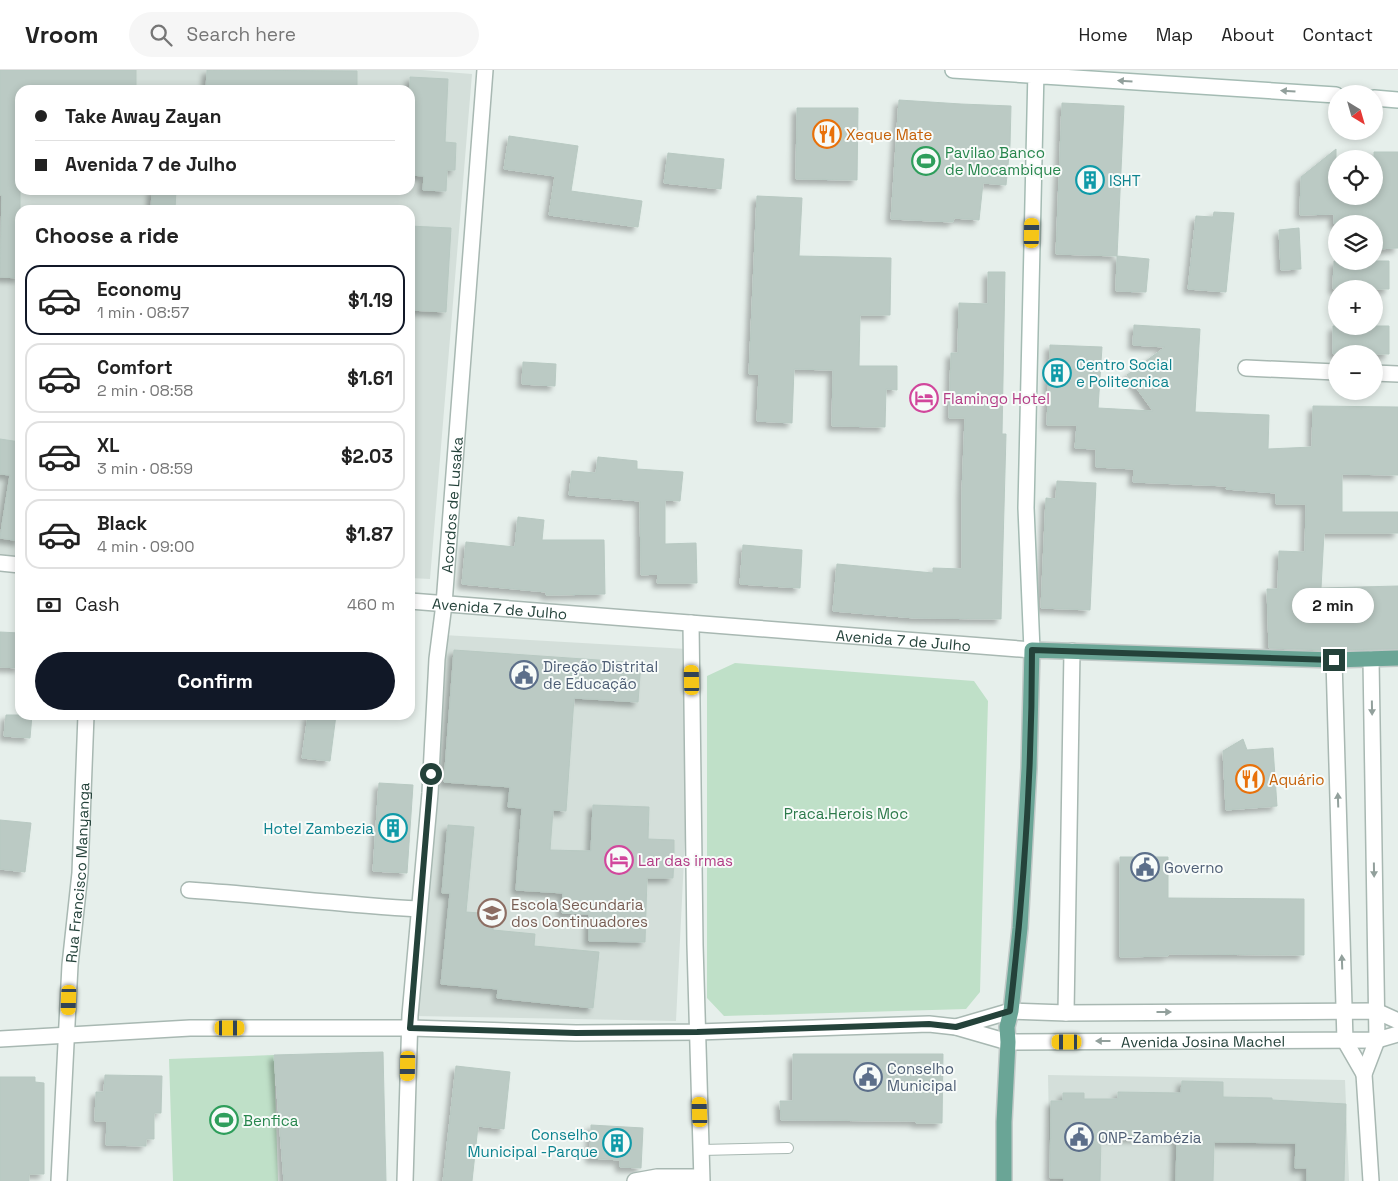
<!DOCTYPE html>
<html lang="en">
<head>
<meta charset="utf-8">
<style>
	:root { --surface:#fff; --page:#f6f6f6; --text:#222; --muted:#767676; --line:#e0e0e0; --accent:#111827 }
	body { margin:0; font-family:"Space Grotesk",sans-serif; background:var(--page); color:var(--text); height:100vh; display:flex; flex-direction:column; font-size:19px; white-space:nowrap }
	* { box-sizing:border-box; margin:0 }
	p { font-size:16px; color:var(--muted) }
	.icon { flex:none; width:28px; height:28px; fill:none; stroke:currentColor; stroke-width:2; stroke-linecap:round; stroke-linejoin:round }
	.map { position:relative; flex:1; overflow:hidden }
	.sheet { position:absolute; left:15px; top:135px; width:400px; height:515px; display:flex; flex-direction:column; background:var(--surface); border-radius:15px; box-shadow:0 2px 8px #0003 }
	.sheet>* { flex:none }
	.top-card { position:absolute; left:15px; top:15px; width:400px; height:110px; border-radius:15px; box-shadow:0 2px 8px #0003; display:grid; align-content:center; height:110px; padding:0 20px; background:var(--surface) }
	.needle { width:32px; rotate:143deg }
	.fabs { position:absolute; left:1328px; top:15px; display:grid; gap:10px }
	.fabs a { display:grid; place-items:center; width:55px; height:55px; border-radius:50%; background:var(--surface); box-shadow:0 2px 8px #0003; font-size:25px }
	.end { position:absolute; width:22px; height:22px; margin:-11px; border:6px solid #24423a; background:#fff; box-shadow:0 0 0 2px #fff }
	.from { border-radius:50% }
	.bubble { position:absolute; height:35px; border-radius:18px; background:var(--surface); box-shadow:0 2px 8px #0003; font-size:16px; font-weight:700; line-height:35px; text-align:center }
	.car { position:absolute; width:15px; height:30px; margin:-15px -8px; border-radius:6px; box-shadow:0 0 4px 1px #0007; background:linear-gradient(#f5c518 24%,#345 0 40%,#f5c518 0 76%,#345 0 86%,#f5c518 0) }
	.top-card b { display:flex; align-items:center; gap:18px; height:48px; font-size:19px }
	.top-card b+b { border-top:1px solid var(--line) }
	.top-card i { width:12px; height:12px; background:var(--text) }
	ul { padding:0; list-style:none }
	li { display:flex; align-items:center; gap:15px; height:70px; margin:0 10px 8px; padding:0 10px; border:2px solid var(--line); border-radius:15px }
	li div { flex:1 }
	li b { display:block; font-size:19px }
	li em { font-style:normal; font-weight:700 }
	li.active { border-color:var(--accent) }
	li>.icon { width:45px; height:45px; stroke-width:1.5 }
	h2 { padding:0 20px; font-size:22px; line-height:60px }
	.pay { display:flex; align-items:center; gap:12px; height:55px; padding:0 20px; font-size:19px }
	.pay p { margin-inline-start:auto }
	.button { display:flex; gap:10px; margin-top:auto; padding:10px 20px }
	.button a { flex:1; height:58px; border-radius:30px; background:var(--accent); color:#fff; font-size:20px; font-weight:700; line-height:58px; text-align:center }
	header { display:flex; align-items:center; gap:30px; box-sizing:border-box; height:70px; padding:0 25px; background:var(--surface); border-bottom:1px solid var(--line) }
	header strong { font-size:24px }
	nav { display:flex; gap:28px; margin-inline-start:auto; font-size:18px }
	.search { width:350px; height:45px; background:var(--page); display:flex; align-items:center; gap:12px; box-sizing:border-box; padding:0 18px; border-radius:28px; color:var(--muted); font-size:19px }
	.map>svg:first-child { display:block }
	.built { fill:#d4dfda; fill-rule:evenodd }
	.green { fill:#bfe0c8 }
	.building { fill:#bbcac4; stroke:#b8c9c2; filter:url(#shadow) }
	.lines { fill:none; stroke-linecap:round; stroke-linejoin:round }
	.lane-casing { stroke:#a8b8b2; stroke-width:12 }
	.street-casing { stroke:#a8b8b2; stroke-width:18 }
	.secondary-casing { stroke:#a4bbb3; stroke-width:18 }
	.primary-casing { stroke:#c2cac8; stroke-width:18 }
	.lane { stroke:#fff; stroke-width:10 }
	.street { stroke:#fff; stroke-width:15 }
	.secondary { stroke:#fff; stroke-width:15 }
	.primary { stroke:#6aa596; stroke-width:15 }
	.oneway { fill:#92a09c }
	.route { stroke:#24423a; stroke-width:6 }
	.labels { text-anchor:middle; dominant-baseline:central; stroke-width:4; stroke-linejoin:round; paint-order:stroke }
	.food-label { font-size:15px; fill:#c56008; stroke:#f7fbf9; text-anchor:start }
	.leisure-label { font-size:15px; fill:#27864d; stroke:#f7fbf9; text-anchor:start }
	.culture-label { font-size:15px; fill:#0d838f; stroke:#f7fbf9; text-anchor:start }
	.hotel-label { font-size:15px; fill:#b23c85; stroke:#f7fbf9; text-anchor:start }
	.street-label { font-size:15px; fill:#24423a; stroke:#f7fbf9 }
	.service-label { font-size:15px; fill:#4e5e75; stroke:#f7fbf9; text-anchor:start }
	.park-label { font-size:15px; fill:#2d7a4b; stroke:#f7fbf9 }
	.education-label { font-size:15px; fill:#785e54; stroke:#f7fbf9; text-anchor:start }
</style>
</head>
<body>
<header>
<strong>Vroom</strong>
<div class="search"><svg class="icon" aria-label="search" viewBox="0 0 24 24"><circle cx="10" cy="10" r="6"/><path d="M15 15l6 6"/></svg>Search here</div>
<nav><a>Home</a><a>Map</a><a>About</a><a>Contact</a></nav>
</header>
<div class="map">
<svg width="1398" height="1111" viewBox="0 0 1398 1111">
	<defs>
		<filter id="shadow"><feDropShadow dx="-4.5" dy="4.5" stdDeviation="2.5" flood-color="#0004"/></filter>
	</defs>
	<rect width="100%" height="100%" fill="#e6efeb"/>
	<path class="built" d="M0,0H421L472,4L430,509L410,508V140H20V490L0,489ZM20,20H410V120H20Z
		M443,565L687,579L685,769L676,951L415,946Z
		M1048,1005L1345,1010L1349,1111H1050Z"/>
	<path class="green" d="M735,593L974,611L988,631L980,922L966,939L724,946L707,928V606Z
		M274,985L278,1111H173L169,989Z"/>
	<path class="building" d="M0,0H136V20H20V208L0,207L2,125H0Z
		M207,0L357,1V20H206Z
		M410,7L448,9L445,72L456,73L455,100H447L446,121L423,120L424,106L410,105Z
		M899,30L961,34L1011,36L1010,75L1006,115L983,113L979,150L954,148L953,152L891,149Z
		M1062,33L1124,36L1117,186L1056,184Z
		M797,38H858L857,110L796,109Z
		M509,66L578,76L571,121L642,131L638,157L549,145L555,106L504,99Z
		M1336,79V126H1374V82H1398V178L1374,179V154H1334V144L1300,145L1301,107Z
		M668,83L724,89L721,119L664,113Z
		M152,120H176L175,140H151Z
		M757,126L802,128L799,186L891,188L890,245H860L859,296H897V320L886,319L885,357L832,356L833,300L794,299L792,353L757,351L759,304H749Z
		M1214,142L1234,143L1226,222L1188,219L1196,146L1213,147Z
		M410,156L451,158L446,242L410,240L412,206H410Z
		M1299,158L1301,199L1281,200L1279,160Z
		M1117,186L1149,189L1146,222L1116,221Z
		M1334,191H1389V219H1333Z
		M988,202H1005L1002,364H1006L1001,549L915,548L833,541L837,494L933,503V498L962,499V422L965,348H949L951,283H958L959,233L988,234Z
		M1134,255L1200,259L1195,342L1269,345L1268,379L1312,377L1313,336L1398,337V405L1342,404V442H1398V463H1324L1321,518L1398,516V579L1327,580L1269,578L1267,519H1278L1279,481L1305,482L1306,434H1276V423L1226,419L1227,416L1133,412L1134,399L1096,397V379L1075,378L1077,355H1047L1050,275L1102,277L1098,338L1153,341L1127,305L1165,277L1133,275Z
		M1333,256H1389V284H1333Z
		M523,292L556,294L555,316L522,314Z
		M0,369L20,372V471L0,468L10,405L0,404Z
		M598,387L637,391V399L683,402L680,431L665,430V474L696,473L697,513H657L658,504L641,505L640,431L569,425L572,401L596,403Z
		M1057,411L1096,413L1090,540L1041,538L1046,428L1056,429Z
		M518,447L544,450L542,470H604L605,524L546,525V522L462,514L466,472L515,477Z
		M743,475L802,480L800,518L740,514Z
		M0,562L20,563V598L0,597Z
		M454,580L641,593L638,632L574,628L566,741L553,740L550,780L591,781L593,735L649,737L648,769L674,770V786L673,808H647L645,872L589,871V844L562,843L563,823L516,820L522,738L508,737L510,717L444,712Z
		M6,645H32L30,668L4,666Z
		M308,645H336L330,691L302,688Z
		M1243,669L1247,680L1273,678L1277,736L1226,740L1223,681Z
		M379,713L413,715L407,803L373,801Z
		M0,750L31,753L25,802L0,799Z
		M448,755L474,757L466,842L494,844L493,860L535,864L534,876L599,882L593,938L497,928L498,919L441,914L450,823H442Z
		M1120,787H1168V828L1304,829V885L1168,884V886L1120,887Z
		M383,982L386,1111H284L274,985Z
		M793,984H943L942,1053H916V1051L781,1050L780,1031H793Z
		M456,996L510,1002L504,1059L478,1056L472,1111H443Z
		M105,1005L162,1006L161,1043H154V1069H146V1076L106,1075L107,1051H95L96,1022H104Z
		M0,1007H35V1012L44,1013V1104H29V1111H0Z
		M1182,1011L1223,1012V1027L1272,1028V1030L1346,1034L1344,1111H1307V1098H1295L1296,1073L1214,1072L1213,1111H1176L1177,1068L1101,1067L1100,1111H1064V1108H1050L1051,1031H1063V1023H1084V1029H1118V1022L1181,1023Z
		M591,1055L643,1058L641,1098L620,1097V1090L590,1088Z"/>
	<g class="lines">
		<defs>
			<path id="lane" d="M702,1080L788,1078"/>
			<g id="street">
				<path d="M1246,298L1336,302"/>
				<path d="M1374,303L1398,304"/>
				<path d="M0,493L20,495"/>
				<path id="s1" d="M410,531L1032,580"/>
				<path d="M691,553L695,875L702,1111"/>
				<path d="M1371,589L1377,970L1364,1004L1371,1111"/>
				<path d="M1334,590L1345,971L1364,1004"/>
				<path d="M189,820C266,825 342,835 419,839"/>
				<path d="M1066,943L1072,581"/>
				<path d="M956,957L1011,941L1066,943L1376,941L1398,951"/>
				<path id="s2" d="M0,969L190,958H410L576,963L697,962L929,954L956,957L1008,972L1377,970L1398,964"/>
				<path id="s3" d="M59,1111L70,895L80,803L86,645"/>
				<path id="s4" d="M405,1111L410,945L430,723L437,589L444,534L485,0"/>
				<path d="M635,1111L657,1107H701"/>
			</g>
			<path id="secondary" d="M953,0L1336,25
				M1374,28L1398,30
				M1032,580L1026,438L1036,0"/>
			<path id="primary" d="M1004,1111V1052L1008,972L1007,957L1011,941L1020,858L1029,698L1032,580L1334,590L1398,588"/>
		</defs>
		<use href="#lane" class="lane-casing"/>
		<use href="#street" class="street-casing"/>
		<use href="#secondary" class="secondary-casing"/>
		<use href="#primary" class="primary-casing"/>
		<use href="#lane" class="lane"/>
		<use href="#street" class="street"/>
		<use href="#secondary" class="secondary"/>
		<use href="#primary" class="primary"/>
	</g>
	<defs><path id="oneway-solid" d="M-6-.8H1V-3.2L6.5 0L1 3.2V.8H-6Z" transform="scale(1.25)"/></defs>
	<g class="oneway">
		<use href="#oneway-solid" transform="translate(1125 11) rotate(-176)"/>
		<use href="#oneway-solid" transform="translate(1288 21) rotate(-176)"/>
		<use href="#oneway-solid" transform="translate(1372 638) rotate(89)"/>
		<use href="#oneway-solid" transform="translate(1338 730) rotate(-92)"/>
		<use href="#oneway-solid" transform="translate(1374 800) rotate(89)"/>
		<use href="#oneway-solid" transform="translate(1342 892) rotate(-92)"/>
		<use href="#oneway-solid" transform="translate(1164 942)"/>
		<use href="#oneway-solid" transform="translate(1103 971) rotate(180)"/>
	</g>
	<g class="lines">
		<path class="route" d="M431,704L410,958L576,963L697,962L929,954L956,957L1010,941C1024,821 1032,701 1032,580L1334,590"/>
	</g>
	<defs>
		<symbol id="restaurant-ring" viewBox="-11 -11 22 22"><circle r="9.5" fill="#f7fbf9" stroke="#e8710a" stroke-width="1.5"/><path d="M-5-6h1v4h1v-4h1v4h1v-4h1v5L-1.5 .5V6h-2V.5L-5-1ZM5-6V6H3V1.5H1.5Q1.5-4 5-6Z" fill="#e8710a"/></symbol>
		<symbol id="stadium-ring" viewBox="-11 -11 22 22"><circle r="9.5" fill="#f7fbf9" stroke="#2e9e5b" stroke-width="1.5"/><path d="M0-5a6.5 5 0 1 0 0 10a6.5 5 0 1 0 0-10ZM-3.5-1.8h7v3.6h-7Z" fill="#2e9e5b"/></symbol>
		<symbol id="building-ring" viewBox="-11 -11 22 22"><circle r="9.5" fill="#f7fbf9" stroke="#0f9aa8" stroke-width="1.5"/><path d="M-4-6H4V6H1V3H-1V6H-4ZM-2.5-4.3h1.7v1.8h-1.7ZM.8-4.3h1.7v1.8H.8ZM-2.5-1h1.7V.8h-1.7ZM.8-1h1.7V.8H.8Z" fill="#0f9aa8"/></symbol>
		<symbol id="hotel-ring" viewBox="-11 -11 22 22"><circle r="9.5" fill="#f7fbf9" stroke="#d1479c" stroke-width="1.5"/><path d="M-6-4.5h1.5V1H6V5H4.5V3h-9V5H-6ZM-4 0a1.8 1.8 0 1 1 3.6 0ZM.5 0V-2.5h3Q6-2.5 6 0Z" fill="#d1479c"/></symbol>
		<symbol id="civic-ring" viewBox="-11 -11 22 22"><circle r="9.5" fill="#f7fbf9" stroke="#5c6f8a" stroke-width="1.5"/><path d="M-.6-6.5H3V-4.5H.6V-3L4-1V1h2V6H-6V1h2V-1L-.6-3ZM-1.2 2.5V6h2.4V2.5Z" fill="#5c6f8a"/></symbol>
		<symbol id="school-ring" viewBox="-11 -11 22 22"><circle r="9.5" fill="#f7fbf9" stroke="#8d6e63" stroke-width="1.5"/><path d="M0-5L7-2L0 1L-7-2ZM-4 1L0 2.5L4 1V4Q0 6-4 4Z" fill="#8d6e63"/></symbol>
	</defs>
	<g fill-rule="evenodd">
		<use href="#restaurant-ring" x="811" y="48" width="32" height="32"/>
		<use href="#stadium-ring" x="910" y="75" width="32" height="32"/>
		<use href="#building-ring" x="1074" y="94" width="32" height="32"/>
		<use href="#building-ring" x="1041" y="287" width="32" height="32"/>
		<use href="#hotel-ring" x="908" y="312" width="32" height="32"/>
		<use href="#civic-ring" x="508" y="589" width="32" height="32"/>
		<use href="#restaurant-ring" x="1234" y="693" width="32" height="32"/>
		<use href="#building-ring" x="377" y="742" width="32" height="32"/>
		<use href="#hotel-ring" x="603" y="774" width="32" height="32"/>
		<use href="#civic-ring" x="1129" y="781" width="32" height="32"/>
		<use href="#school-ring" x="476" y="827" width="32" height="32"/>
		<use href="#civic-ring" x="852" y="991" width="32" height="32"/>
		<use href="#stadium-ring" x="208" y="1034" width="32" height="32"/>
		<use href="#civic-ring" x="1063" y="1051" width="32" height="32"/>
		<use href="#building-ring" x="601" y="1057" width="32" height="32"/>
	</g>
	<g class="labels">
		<g class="food-label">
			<text x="846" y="64">Xeque Mate</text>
			<text x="1269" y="709">Aquário</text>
		</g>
		<g class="leisure-label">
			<text x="945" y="82">Pavilao Banco<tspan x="945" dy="17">de Mocambique</tspan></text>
			<text x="243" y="1050">Benfica</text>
		</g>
		<g class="culture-label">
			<text x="1109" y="110">ISHT</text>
			<text x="1076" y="294">Centro Social<tspan x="1076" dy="17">e Politecnica</tspan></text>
			<text x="374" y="758" text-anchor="end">Hotel Zambezia</text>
			<text x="598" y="1064" text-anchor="end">Conselho<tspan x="598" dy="17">Municipal -Parque</tspan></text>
		</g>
		<g class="hotel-label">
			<text x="943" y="328">Flamingo Hotel</text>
			<text x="638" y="790">Lar das irmas</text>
		</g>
		<g class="street-label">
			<text stroke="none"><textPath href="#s4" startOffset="678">Acordos de Lusaka</textPath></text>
			<text stroke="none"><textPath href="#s1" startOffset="90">Avenida 7 de Julho</textPath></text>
			<text stroke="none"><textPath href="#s1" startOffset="495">Avenida 7 de Julho</textPath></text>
			<text stroke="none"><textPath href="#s3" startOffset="309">Rua Francisco Manyanga</textPath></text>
			<text stroke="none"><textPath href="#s2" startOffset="1206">Avenida Josina Machel</textPath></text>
		</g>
		<g class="service-label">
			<text x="543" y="596">Direção Distrital<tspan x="543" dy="17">de Educação</tspan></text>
			<text x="1164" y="797">Governo</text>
			<text x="887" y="998">Conselho<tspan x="887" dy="17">Municipal</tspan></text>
			<text x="1098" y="1067">ONP-Zambézia</text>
		</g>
		<g class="park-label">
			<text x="846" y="743">Praca.Herois Moc</text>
		</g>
		<g class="education-label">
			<text x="511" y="834">Escola Secundaria<tspan x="511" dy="17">dos Continuadores</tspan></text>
		</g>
	</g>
</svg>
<div class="fabs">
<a><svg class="needle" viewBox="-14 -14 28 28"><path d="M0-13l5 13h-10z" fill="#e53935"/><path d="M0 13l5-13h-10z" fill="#767676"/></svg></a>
<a><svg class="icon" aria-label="locate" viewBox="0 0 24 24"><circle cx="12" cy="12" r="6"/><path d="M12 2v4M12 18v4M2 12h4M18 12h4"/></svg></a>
<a><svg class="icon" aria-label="layers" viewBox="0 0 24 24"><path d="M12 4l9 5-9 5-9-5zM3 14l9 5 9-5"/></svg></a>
<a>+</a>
<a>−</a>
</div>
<i class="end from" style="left:431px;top:704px"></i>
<i class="end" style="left:1334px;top:590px"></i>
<div class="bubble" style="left:1292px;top:518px;width:82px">2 min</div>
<i class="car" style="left:1032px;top:163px;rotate:1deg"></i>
<i class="car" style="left:692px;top:610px;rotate:359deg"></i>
<i class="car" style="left:69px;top:930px;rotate:182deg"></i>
<i class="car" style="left:230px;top:958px;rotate:90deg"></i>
<i class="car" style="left:1067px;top:972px;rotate:270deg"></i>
<i class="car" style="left:408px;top:996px;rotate:181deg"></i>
<i class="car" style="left:700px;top:1042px;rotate:358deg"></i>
<div class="top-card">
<b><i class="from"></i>Take Away Zayan</b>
<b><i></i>Avenida 7 de Julho</b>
</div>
<section class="sheet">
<h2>Choose a ride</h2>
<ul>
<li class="active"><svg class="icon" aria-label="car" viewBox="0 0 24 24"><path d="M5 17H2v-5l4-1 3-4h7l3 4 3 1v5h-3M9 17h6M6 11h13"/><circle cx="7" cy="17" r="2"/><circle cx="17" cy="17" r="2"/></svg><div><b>Economy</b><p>1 min · 08:57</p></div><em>$1.19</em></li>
<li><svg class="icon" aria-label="car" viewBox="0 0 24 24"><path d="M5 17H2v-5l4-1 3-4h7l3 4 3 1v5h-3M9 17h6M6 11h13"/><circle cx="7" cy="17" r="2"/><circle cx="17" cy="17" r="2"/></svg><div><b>Comfort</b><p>2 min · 08:58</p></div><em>$1.61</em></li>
<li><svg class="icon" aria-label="car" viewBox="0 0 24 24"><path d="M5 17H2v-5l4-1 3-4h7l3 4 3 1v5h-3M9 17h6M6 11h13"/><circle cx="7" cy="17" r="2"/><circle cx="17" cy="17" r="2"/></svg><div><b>XL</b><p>3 min · 08:59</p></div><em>$2.03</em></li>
<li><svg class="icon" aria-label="car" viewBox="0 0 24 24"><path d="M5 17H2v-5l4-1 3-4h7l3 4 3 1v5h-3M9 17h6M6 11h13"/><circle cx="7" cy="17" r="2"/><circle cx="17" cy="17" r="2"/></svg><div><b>Black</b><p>4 min · 09:00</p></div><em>$1.87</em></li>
</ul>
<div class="pay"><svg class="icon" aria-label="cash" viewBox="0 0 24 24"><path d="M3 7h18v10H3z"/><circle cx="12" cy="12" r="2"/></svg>Cash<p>460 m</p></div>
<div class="button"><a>Confirm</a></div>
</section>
</div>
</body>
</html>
